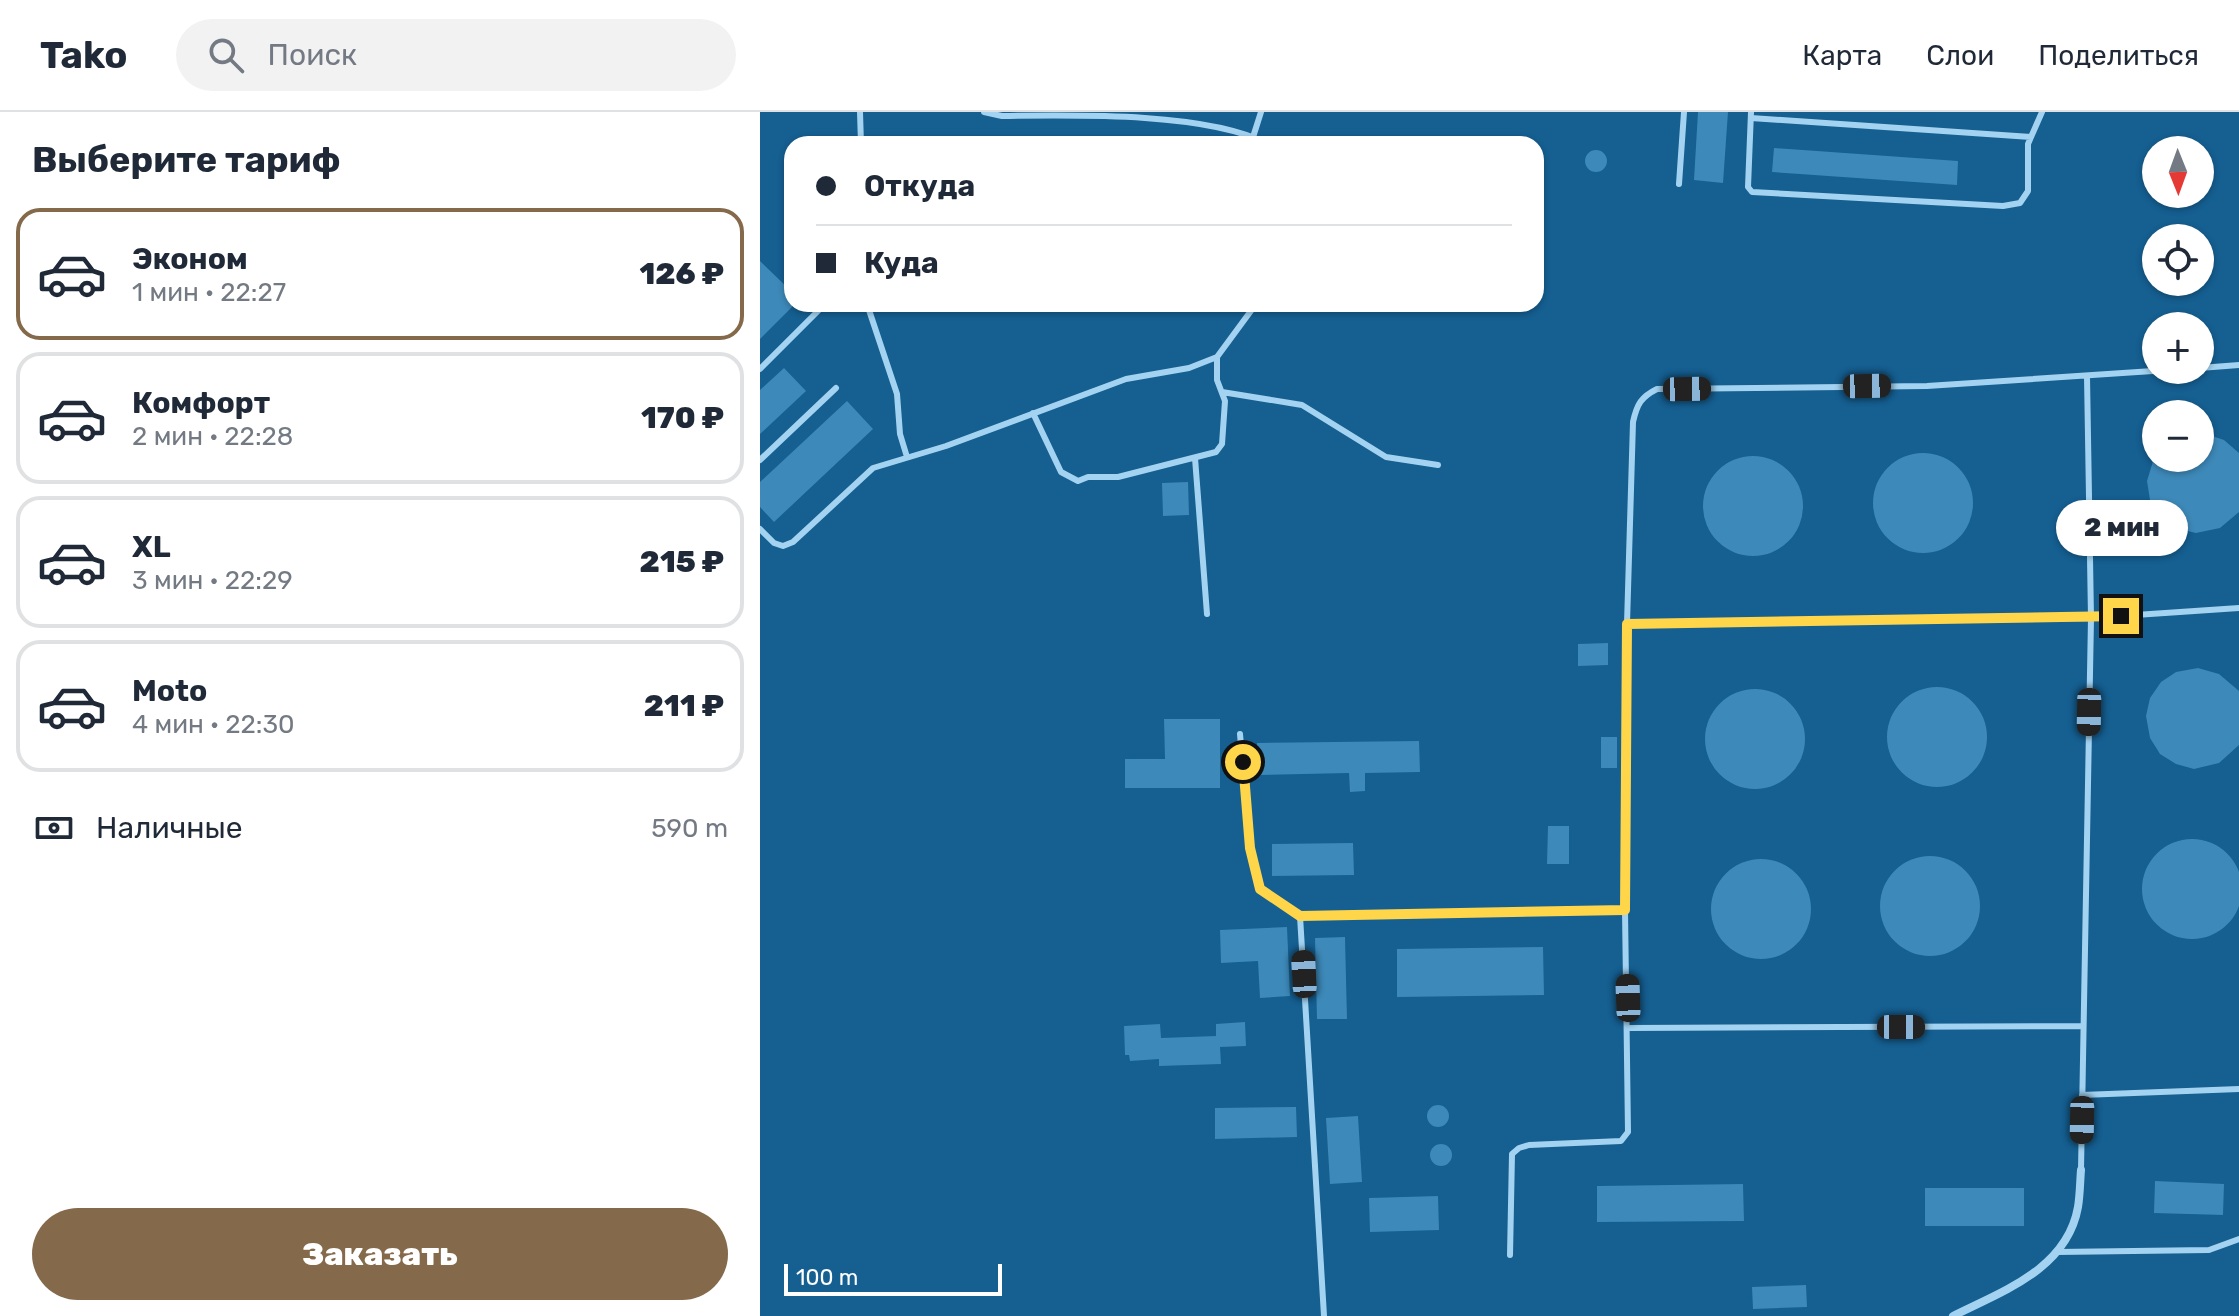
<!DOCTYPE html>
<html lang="ru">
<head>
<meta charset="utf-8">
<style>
	:root { --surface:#fff; --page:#f2f2f3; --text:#1f2937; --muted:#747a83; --line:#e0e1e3; --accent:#84694a }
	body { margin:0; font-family:Rubik,sans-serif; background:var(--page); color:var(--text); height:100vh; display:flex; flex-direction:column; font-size:30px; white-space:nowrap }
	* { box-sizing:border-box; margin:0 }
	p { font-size:26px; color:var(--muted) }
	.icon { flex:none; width:44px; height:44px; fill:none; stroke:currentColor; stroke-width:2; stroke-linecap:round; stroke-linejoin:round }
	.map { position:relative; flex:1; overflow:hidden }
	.drawer { display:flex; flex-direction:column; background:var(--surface); width:760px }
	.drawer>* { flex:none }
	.top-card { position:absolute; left:24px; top:24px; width:760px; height:176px; border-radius:24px; box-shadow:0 2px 6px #0004; display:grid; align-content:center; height:176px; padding:0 32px; background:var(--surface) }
	.needle { width:52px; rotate:179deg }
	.buttons { position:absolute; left:1382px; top:24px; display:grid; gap:16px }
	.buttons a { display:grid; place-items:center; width:72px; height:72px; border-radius:50%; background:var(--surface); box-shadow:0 2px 6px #0004; font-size:40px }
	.scale { position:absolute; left:24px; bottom:20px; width:218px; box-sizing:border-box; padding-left:8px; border:4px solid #fff; border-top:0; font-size:22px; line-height:28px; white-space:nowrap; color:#fff; -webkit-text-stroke:6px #155f91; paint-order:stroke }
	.end { position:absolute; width:36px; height:36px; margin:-18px; border:10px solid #ffd54a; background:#111; box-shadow:0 0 0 4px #111 }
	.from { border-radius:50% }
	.bubble { position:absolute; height:56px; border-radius:28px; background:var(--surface); box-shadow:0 2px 6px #0004; font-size:26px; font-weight:800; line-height:56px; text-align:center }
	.car { position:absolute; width:24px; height:48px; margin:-24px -12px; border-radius:10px; box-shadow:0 0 6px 2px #0007; background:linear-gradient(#222 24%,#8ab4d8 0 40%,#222 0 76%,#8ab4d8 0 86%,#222 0) }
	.top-card b { display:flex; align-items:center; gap:28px; height:76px; font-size:30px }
	.top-card b+b { border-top:2px solid var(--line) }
	.top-card i { width:20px; height:20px; background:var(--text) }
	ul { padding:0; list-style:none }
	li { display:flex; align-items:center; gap:24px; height:132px; margin:0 16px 12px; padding:0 16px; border:4px solid var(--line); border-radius:24px }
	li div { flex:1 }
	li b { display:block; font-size:30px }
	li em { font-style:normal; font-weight:800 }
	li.current { border-color:var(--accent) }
	li>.icon { width:72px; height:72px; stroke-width:1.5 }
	h2 { padding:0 32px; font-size:36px; line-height:96px }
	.pay { display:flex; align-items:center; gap:20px; height:88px; padding:0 32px; font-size:30px }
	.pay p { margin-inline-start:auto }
	.button { display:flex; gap:16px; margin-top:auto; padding:16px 32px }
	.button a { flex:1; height:92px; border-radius:48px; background:var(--accent); color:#fff; font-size:32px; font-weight:800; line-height:92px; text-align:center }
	header { display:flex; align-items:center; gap:48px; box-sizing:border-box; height:112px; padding:0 40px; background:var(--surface); border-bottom:2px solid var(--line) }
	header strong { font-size:38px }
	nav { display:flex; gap:44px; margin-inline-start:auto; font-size:28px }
	.search { width:560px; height:72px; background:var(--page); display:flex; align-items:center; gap:20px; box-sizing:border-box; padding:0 28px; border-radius:44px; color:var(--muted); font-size:30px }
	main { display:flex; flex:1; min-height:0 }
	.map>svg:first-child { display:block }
	.building { fill:#3d89b9 }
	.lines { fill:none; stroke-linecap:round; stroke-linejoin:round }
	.service { stroke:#a3d3f1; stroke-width:6 }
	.minor { stroke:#a3d3f1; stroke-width:8 }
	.route { stroke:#ffd54a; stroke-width:10 }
</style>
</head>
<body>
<header>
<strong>Tako</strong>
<div class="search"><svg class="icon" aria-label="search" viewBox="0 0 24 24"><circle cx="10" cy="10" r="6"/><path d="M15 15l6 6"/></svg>Поиск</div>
<nav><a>Карта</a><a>Слои</a><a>Поделиться</a></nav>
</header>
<main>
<section class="drawer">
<h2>Выберите тариф</h2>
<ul>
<li class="current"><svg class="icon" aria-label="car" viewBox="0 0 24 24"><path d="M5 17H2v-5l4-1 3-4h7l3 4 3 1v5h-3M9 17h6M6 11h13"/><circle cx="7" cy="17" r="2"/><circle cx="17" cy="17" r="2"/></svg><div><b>Эконом</b><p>1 мин · 22:27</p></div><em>126 ₽</em></li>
<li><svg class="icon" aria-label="car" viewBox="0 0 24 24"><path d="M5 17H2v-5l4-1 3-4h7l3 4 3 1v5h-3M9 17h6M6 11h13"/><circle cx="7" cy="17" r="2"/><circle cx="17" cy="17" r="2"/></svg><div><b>Комфорт</b><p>2 мин · 22:28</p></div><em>170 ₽</em></li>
<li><svg class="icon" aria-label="car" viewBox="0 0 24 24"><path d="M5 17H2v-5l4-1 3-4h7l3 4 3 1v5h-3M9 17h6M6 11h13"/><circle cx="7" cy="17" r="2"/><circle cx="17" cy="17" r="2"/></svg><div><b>XL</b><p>3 мин · 22:29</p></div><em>215 ₽</em></li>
<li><svg class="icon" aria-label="car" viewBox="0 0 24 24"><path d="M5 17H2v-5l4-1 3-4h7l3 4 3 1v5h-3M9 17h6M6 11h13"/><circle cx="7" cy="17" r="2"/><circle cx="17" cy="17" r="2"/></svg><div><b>Moto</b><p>4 мин · 22:30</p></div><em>211 ₽</em></li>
</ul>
<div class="pay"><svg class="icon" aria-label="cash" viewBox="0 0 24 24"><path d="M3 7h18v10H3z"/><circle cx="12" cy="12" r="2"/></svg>Наличные<p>590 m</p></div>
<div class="button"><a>Заказать</a></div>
</section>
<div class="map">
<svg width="1479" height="1204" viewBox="0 0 1479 1204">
	<rect width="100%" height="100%" fill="#155f91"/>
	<path class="building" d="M938,0H968L963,71L934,68Z
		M1014,36L1198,49L1197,73L1012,60Z
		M825 49a11 11 0 1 1 22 0a11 11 0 1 1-22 0Z
		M0,149L32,180V195L0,227Z
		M24,256L46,279L0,322V278Z
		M87,289L113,317L14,410L0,395V370Z
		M1440,320L1464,328L1479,341V400L1460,416L1436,421L1415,416L1400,404L1390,388L1387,369L1394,346H1440Z
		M1113 391a50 50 0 1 1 100 0a50 50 0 1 1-100 0Z
		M943 394a50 50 0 1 1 100 0a50 50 0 1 1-100 0Z
		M428,370L429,403L403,404L402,371Z
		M848,531V553L818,554V532Z
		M1438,556L1459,562L1479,579V633L1459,651L1434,657L1416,652L1400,642L1390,626L1386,604L1390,586L1401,570L1416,560Z
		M1127 625a50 50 0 1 1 100 0a50 50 0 1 1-100 0Z
		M945 627a50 50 0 1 1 100 0a50 50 0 1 1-100 0Z
		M404,607H460V676H365V647H405Z
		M841,625H857V656H841Z
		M659,629L660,660L605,661V679L590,680L589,661L498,663L497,631Z
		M788,714H809V752H787Z
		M1382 777a50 50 0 1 1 100 0a50 50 0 1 1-100 0Z
		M593,731L594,763L512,764V732Z
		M1120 794a50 50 0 1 1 100 0a50 50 0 1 1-100 0Z
		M951 797a50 50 0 1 1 100 0a50 50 0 1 1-100 0Z
		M527,815L530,884L500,886L498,849L461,851L460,818Z
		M585,825L587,907H557L555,826Z
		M783,835L784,883L637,885V837Z
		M485,910L486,934L460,935L461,952L399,954V947L370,949L369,943H365L364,914L400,912L401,926L456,924V912Z
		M667 1004a11 11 0 1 1 22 0a11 11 0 1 1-22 0Z
		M536,995L537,1025L455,1027V996Z
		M598,1004L602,1070L570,1072L566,1006Z
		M670 1043a11 11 0 1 1 22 0a11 11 0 1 1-22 0Z
		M1395,1069L1464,1072L1463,1103L1394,1101Z
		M983,1072L984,1109L837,1110V1074Z
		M1165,1076H1264V1114H1165Z
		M678,1084L679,1118L610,1120L609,1086Z
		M1046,1173L1047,1195L993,1197L992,1175Z"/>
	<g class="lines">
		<path class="service" d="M100,0L101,32
			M224,0L242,4C315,3 448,0 508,32
			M991,0L988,75L992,80L1243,94L1260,91L1268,79V32L1282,0
			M991,6L1271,25
			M494,22L501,0
			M919,72L924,0
			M107,192L137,282L140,322L147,345
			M1440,256L1479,253
			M0,257L65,192
			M462,280L542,293L626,345L678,353
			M273,301L301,360L318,369L328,365H358L456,340L462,332L465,289L457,268V245L496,192
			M435,346L447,502
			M0,348L76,276
			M0,417L14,431L23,434L33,430L113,356L186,334L366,267L429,256L457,245
			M867,512L1331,506L1479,496
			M480,622L490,736L500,777L540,804L564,1204
			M540,804L865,798
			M869,916L1323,914
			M1322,983L1479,977
			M1321,1058L1331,506L1327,264
			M1297,1140L1449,1138L1479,1127
			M750,1143L752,1042L759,1036L769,1033L861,1029L868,1020L865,798L867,512L873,310C877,292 881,285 897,277L1167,274L1408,258"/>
		<path class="minor" d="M1193,1204C1243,1179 1307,1157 1318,1095C1320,1083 1320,1070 1321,1058"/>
	</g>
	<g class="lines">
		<path class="route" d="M483,650L490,736L500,777L540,804L865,798L867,512L1361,504"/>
	</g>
</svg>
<div class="buttons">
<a><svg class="needle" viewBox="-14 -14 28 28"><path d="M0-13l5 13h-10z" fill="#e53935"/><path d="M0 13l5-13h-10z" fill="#747a83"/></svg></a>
<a><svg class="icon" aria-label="locate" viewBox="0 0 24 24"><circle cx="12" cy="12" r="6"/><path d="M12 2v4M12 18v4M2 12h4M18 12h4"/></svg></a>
<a>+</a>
<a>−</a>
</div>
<div class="scale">100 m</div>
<i class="end from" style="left:483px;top:650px"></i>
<i class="end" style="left:1361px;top:504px"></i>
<div class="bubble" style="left:1296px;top:388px;width:132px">2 мин</div>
<i class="car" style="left:1107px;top:274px;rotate:89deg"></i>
<i class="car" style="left:927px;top:277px;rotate:89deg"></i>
<i class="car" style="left:1329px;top:600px;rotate:181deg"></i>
<i class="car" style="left:544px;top:862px;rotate:357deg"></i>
<i class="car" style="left:868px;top:886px;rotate:358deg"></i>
<i class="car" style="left:1141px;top:915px;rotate:90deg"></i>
<i class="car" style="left:1322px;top:1008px;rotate:181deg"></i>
<div class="top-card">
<b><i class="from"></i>Откуда</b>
<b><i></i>Куда</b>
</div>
</div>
</main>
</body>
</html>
